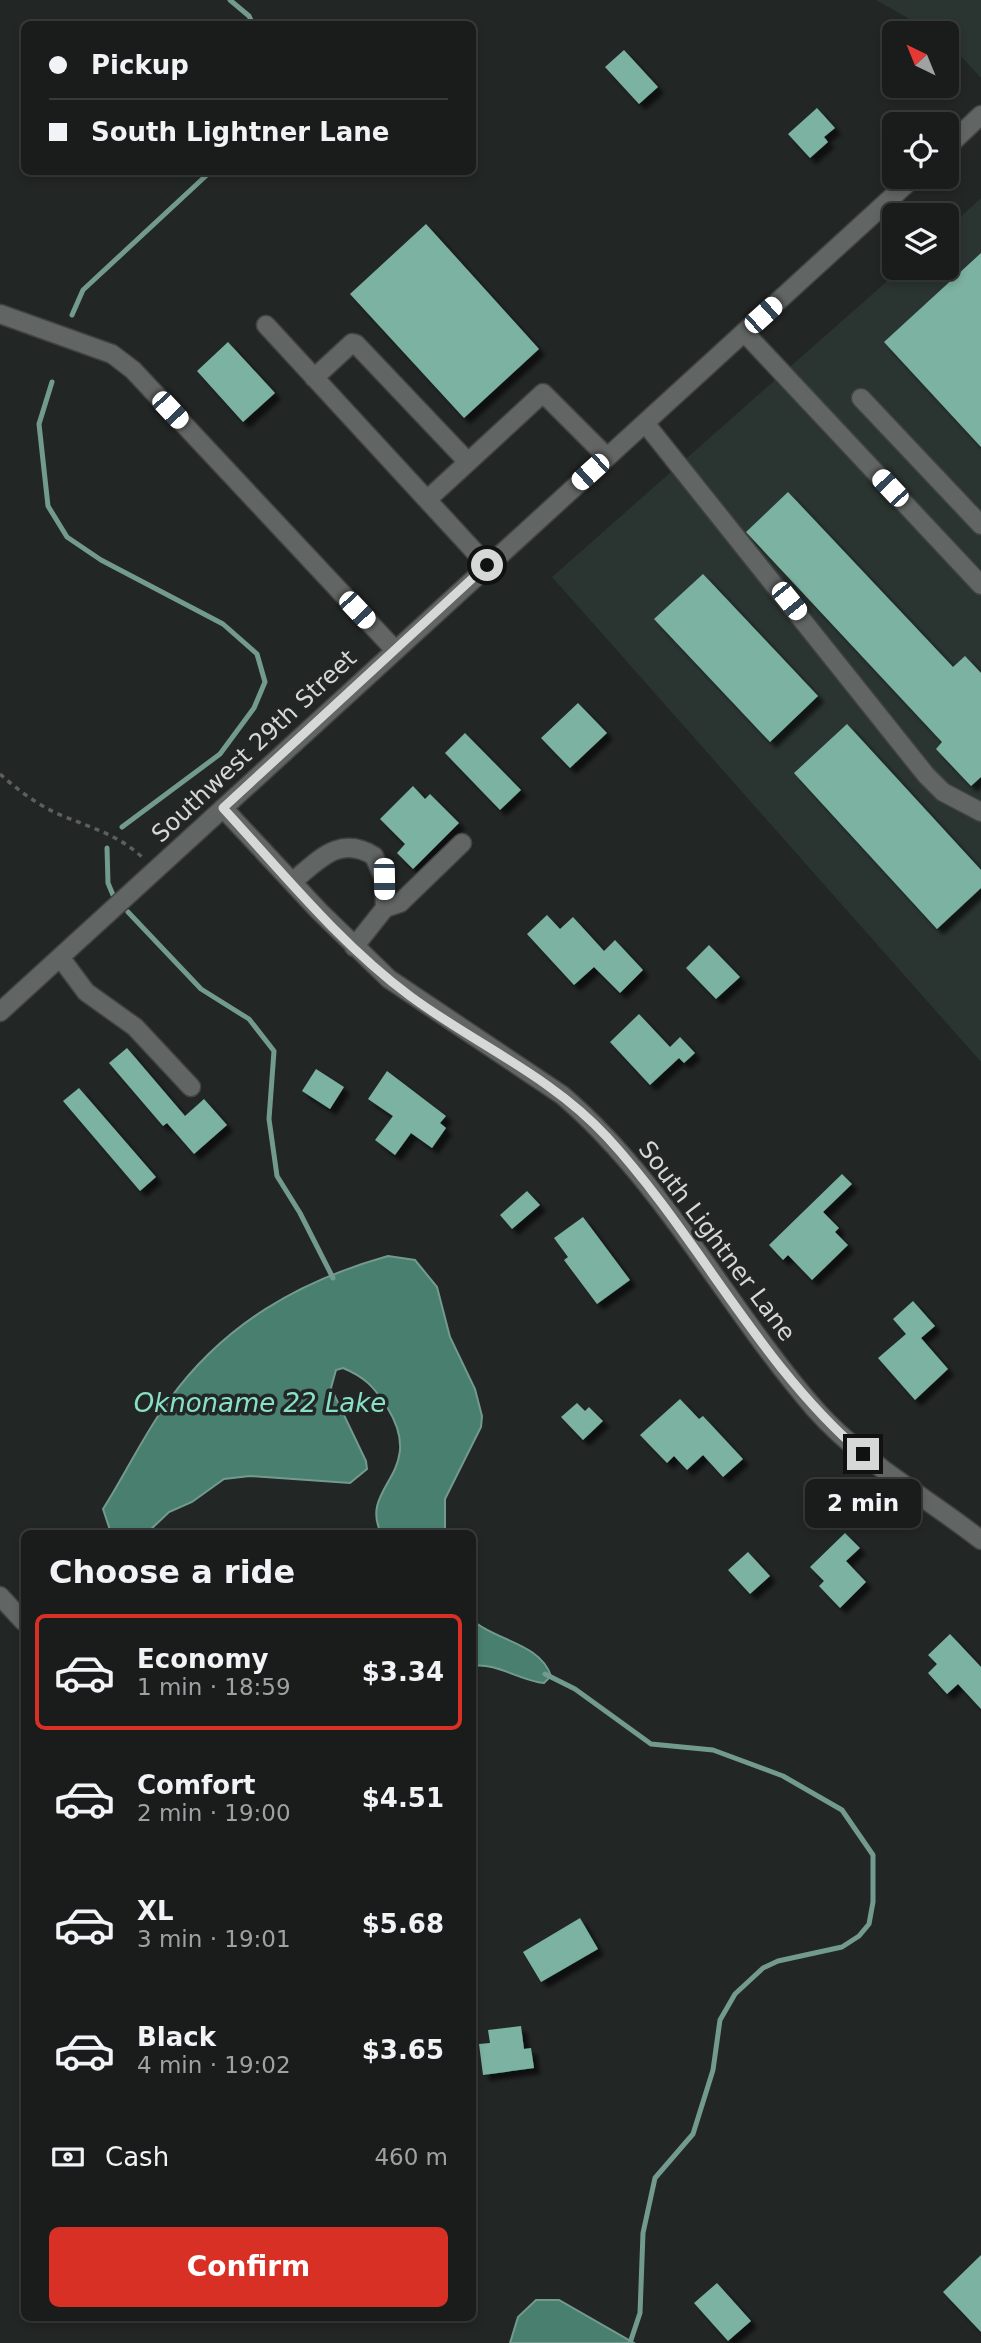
<!DOCTYPE html>
<html lang="en">
<head>
<meta charset="utf-8">
<style>
	:root { --surface:#1a1c1b; --page:#232524; --text:#f1f3f6; --muted:#9fa1a3; --line:#383a3a; --accent:#d93025 }
	body { margin:0; font-family:"DejaVu Sans",sans-serif; background:var(--page); color:var(--text); height:100vh; display:flex; flex-direction:column; font-size:26px; white-space:nowrap }
	* { box-sizing:border-box; margin:0 }
	p { font-size:23px; color:var(--muted) }
	.icon { flex:none; width:38px; height:38px; fill:none; stroke:currentColor; stroke-width:2; stroke-linecap:round; stroke-linejoin:round }
	.map { position:relative; flex:1; overflow:hidden }
	.sheet { position:absolute; left:21px; top:1530px; width:455px; height:791px; display:flex; flex-direction:column; background:var(--surface); border-radius:10px; box-shadow:0 4px 10px #0003,0 0 0 2px var(--line) }
	.sheet>* { flex:none }
	.hud { position:absolute; left:21px; top:21px; width:455px; height:154px; border-radius:10px; box-shadow:0 4px 10px #0003,0 0 0 2px var(--line); display:grid; align-content:center; height:154px; padding:0 28px; background:var(--surface) }
	.needle { width:46px; rotate:317deg }
	.fabs { position:absolute; left:882px; top:21px; display:grid; gap:14px }
	.fabs a { display:grid; place-items:center; width:77px; height:77px; border-radius:10px; background:var(--surface); box-shadow:0 4px 10px #0003,0 0 0 2px var(--line); font-size:35px }
	.end { position:absolute; width:32px; height:32px; margin:-16px; border:9px solid #d6d8d7; background:#111; box-shadow:0 0 0 4px #111 }
	.from { border-radius:50% }
	.bubble { position:absolute; height:49px; border-radius:10px; background:var(--surface); box-shadow:0 4px 10px #0003,0 0 0 2px var(--line); font-size:23px; font-weight:800; line-height:49px; text-align:center }
	.car { position:absolute; width:21px; height:42px; margin:-21px -10px; border-radius:9px; box-shadow:0 0 5px 2px #0007; background:linear-gradient(#fff 24%,#345 0 40%,#fff 0 76%,#345 0 86%,#fff 0) }
	.hud b { display:flex; align-items:center; gap:24px; height:66px; font-size:26px }
	.hud b+b { border-top:2px solid var(--line) }
	.hud i { width:18px; height:18px; background:var(--text) }
	ul { padding:0; list-style:none }
	li { display:flex; align-items:center; gap:21px; height:116px; margin:0 14px 10px; padding:0 14px; border:4px solid transparent; border-radius:10px }
	li div { flex:1 }
	li b { display:block; font-size:26px }
	li em { font-style:normal; font-weight:800 }
	li.selected { border-color:var(--accent) }
	li>.icon { width:63px; height:63px; stroke-width:1.5 }
	h2 { padding:0 28px; font-size:32px; line-height:84px }
	.pay { display:flex; align-items:center; gap:18px; height:77px; padding:0 28px; font-size:26px }
	.pay p { margin-inline-start:auto }
	.action { display:flex; gap:14px; margin-top:auto; padding:14px 28px }
	.action a { flex:1; height:80px; border-radius:10px; background:var(--accent); color:#fff; font-size:28px; font-weight:800; line-height:80px; text-align:center }
	.map>svg:first-child { display:block }
	.built { fill:#2a3431 }
	.water { fill:#497f6f; stroke:#739a8e; stroke-width:2 }
	.lines { fill:none; stroke-linecap:round; stroke-linejoin:round }
	.stream { stroke:#739a8e; stroke-width:5 }
	.building { fill:#7bb2a1; filter:url(#shadow) }
	.minor-casing { stroke:#414342; stroke-width:21 }
	.path { stroke:#5c5f5e; stroke-width:3.5; stroke-dasharray:5 5; stroke-linecap:butt }
	.minor { stroke:#616564; stroke-width:18 }
	.route { stroke:#d6d8d7; stroke-width:9 }
	.labels { text-anchor:middle; dominant-baseline:central; stroke-width:7; stroke-linejoin:round; paint-order:stroke }
	.street-label { font-size:24px; fill:#d6d8d7; stroke:#222624 }
	.water-label { font-size:26px; font-style:italic; fill:#88e0c6; stroke:#222624 }
</style>
</head>
<body>
<div class="map">
<svg width="981" height="2343" viewBox="0 0 981 2343">
	<defs>
		<filter id="shadow"><feDropShadow dx="6" dy="6" stdDeviation="2" flood-color="#0009"/></filter>
	</defs>
	<rect width="100%" height="100%" fill="#222624"/>
	<path class="built" d="M876,0H981V78L947,41V33H934Z
		M981,198V1062L552,577L902,268H947V229Z"/>
	<path class="water" d="M388,1256L415,1260L437,1287L450,1337L475,1389L482,1416L481,1427L445,1499V1533H381C358,1486 428,1473 387,1407C374,1387 365,1377 343,1368L336,1370L331,1388L366,1461L367,1469L350,1483L250,1476L224,1479L192,1502L169,1512L147,1533H111L103,1509C126,1473 144,1434 169,1400C224,1324 299,1281 388,1256Z
		M472,1620C496,1641 540,1643 551,1676L544,1683C521,1681 495,1662 473,1666Z
		M536,2300H559L634,2343H510L518,2317Z"/>
	<g class="lines">
		<path class="stream" d="M230,0L249,16L253,24
			M72,315L83,290L210,172
			M52,382L39,424L48,506L67,537L101,560L223,624L257,654L265,682L254,708L220,754L122,827
			M107,848L108,883L113,895
			M128,912L201,989L249,1019L274,1051L269,1119L277,1176L300,1213L333,1278
			M545,1674L575,1689L651,1744L713,1750L783,1776L842,1810L873,1855V1902L869,1924L859,1936L842,1947L778,1961L763,1968L735,1994L720,2020L713,2070L693,2134L655,2178L643,2233L640,2313L630,2343"/>
	</g>
	<path class="building" d="M624,50L658,87L639,104L605,67Z
		M817,108L835,128L824,137L828,142L810,158L788,134Z
		M426,224L539,349L464,418L350,294Z
		M981,253V447L884,342Z
		M228,342L275,393L243,422L197,371Z
		M788,492L953,667L965,656L981,673V777L971,786L936,749L942,742L746,532Z
		M703,574L818,696L770,742L654,619Z
		M578,703L607,733L570,768L541,738Z
		M847,724L981,870V888L937,929L794,773Z
		M465,733L521,790L500,810L445,753Z
		M413,786L425,799L430,794L459,823L413,869L397,853L405,844L380,819Z
		M547,915L560,929L573,917L604,951L615,940L643,970L620,993L594,967L574,985L527,934Z
		M709,945L740,977L716,999L686,968Z
		M639,1014L670,1047L680,1037L695,1053L684,1063L679,1058L650,1085L610,1042Z
		M127,1048L185,1116L204,1099L227,1125L194,1154L167,1123L163,1126L109,1063Z
		M316,1069L344,1087L330,1109L302,1091Z
		M387,1071L446,1116L440,1123L446,1128L432,1148L411,1133L395,1155L375,1140L393,1116L368,1099Z
		M79,1088L156,1177L140,1191L63,1101Z
		M842,1174L852,1184L823,1212L839,1228L835,1232L848,1245L812,1280L788,1255L783,1260L769,1245Z
		M527,1191L540,1205L512,1229L500,1215Z
		M583,1217L630,1280L597,1304L564,1260L568,1257L554,1238Z
		M913,1301L935,1326L921,1338L948,1369L915,1400L878,1358L906,1334L893,1319Z
		M680,1399L699,1419L703,1416L743,1459L723,1477L703,1455L687,1470L674,1456L667,1463L640,1435Z
		M577,1403L585,1411L589,1407L603,1421L583,1440L561,1417Z
		M845,1533L860,1548L846,1561L866,1582L840,1608L819,1586L824,1581L810,1567Z
		M748,1552L770,1576L750,1594L728,1570Z
		M950,1634L981,1667V1709L958,1684L947,1694L928,1673L937,1664L928,1655Z
		M580,1918L598,1949L541,1982L523,1952Z
		M521,2026L524,2049L531,2048L534,2068L483,2075L479,2044L490,2043L488,2030Z
		M981,2255V2332L943,2292Z
		M717,2283L751,2321L728,2341L694,2303Z"/>
	<g class="lines">
		<defs>
			<path id="minor" d="M947,147L981,115
				M0,314L112,354L133,370L395,650
				M266,325L487,565
				M744,332L981,585
				M314,378L352,343L356,344L468,462
				M861,398L981,525
				M645,423L926,775L943,792L981,812
				M428,499L543,393L607,457
				M223,808L319,911L389,979L562,1095C665,1183 727,1308 815,1409C862,1462 926,1497 981,1540
				M292,882C318,861 339,834 374,856L384,879L385,908L354,947
				M385,908L400,903L462,843
				M60,957L86,992L135,1027L191,1087
				M0,1012L914,177
				M0,1596L24,1622"/>
		</defs>
		<use href="#minor" class="minor-casing"/>
		<path class="path" d="M0,774C19,791 39,806 63,816C92,828 121,836 144,859"/>
		<use href="#minor" class="minor"/>
	</g>
	<g class="lines">
		<path class="route" d="M487,565L223,808C282,872 339,943 410,996C475,1044 551,1076 607,1137C699,1237 759,1365 863,1454"/>
	</g>
	<g class="labels">
		<g class="street-label">
			<text transform="translate(254 746) rotate(-43)">Southwest 29th Street</text>
			<text transform="translate(717 1241) rotate(53)">South Lightner Lane</text>
		</g>
		<g class="water-label">
			<text x="260" y="1403">Oknoname 22 Lake</text>
		</g>
	</g>
</svg>
<div class="fabs">
<a><svg class="needle" viewBox="-14 -14 28 28"><path d="M0-13l5 13h-10z" fill="#e53935"/><path d="M0 13l5-13h-10z" fill="#9fa1a3"/></svg></a>
<a><svg class="icon" aria-label="locate" viewBox="0 0 24 24"><circle cx="12" cy="12" r="6"/><path d="M12 2v4M12 18v4M2 12h4M18 12h4"/></svg></a>
<a><svg class="icon" aria-label="layers" viewBox="0 0 24 24"><path d="M12 4l9 5-9 5-9-5zM3 14l9 5 9-5"/></svg></a>
</div>
<i class="end from" style="left:487px;top:565px"></i>
<i class="end" style="left:863px;top:1454px"></i>
<div class="bubble" style="left:805px;top:1479px;width:116px">2 min</div>
<i class="car" style="left:763px;top:315px;rotate:48deg"></i>
<i class="car" style="left:170px;top:410px;rotate:137deg"></i>
<i class="car" style="left:590px;top:472px;rotate:228deg"></i>
<i class="car" style="left:890px;top:488px;rotate:317deg"></i>
<i class="car" style="left:789px;top:601px;rotate:141deg"></i>
<i class="car" style="left:357px;top:610px;rotate:137deg"></i>
<i class="car" style="left:384px;top:879px;rotate:179deg"></i>
<div class="hud">
<b><i class="from"></i>Pickup</b>
<b><i></i>South Lightner Lane</b>
</div>
<section class="sheet">
<h2>Choose a ride</h2>
<ul>
<li class="selected"><svg class="icon" aria-label="car" viewBox="0 0 24 24"><path d="M5 17H2v-5l4-1 3-4h7l3 4 3 1v5h-3M9 17h6M6 11h13"/><circle cx="7" cy="17" r="2"/><circle cx="17" cy="17" r="2"/></svg><div><b>Economy</b><p>1 min · 18:59</p></div><em>$3.34</em></li>
<li><svg class="icon" aria-label="car" viewBox="0 0 24 24"><path d="M5 17H2v-5l4-1 3-4h7l3 4 3 1v5h-3M9 17h6M6 11h13"/><circle cx="7" cy="17" r="2"/><circle cx="17" cy="17" r="2"/></svg><div><b>Comfort</b><p>2 min · 19:00</p></div><em>$4.51</em></li>
<li><svg class="icon" aria-label="car" viewBox="0 0 24 24"><path d="M5 17H2v-5l4-1 3-4h7l3 4 3 1v5h-3M9 17h6M6 11h13"/><circle cx="7" cy="17" r="2"/><circle cx="17" cy="17" r="2"/></svg><div><b>XL</b><p>3 min · 19:01</p></div><em>$5.68</em></li>
<li><svg class="icon" aria-label="car" viewBox="0 0 24 24"><path d="M5 17H2v-5l4-1 3-4h7l3 4 3 1v5h-3M9 17h6M6 11h13"/><circle cx="7" cy="17" r="2"/><circle cx="17" cy="17" r="2"/></svg><div><b>Black</b><p>4 min · 19:02</p></div><em>$3.65</em></li>
</ul>
<div class="pay"><svg class="icon" aria-label="cash" viewBox="0 0 24 24"><path d="M3 7h18v10H3z"/><circle cx="12" cy="12" r="2"/></svg>Cash<p>460 m</p></div>
<div class="action"><a>Confirm</a></div>
</section>
</div>
</body>
</html>
